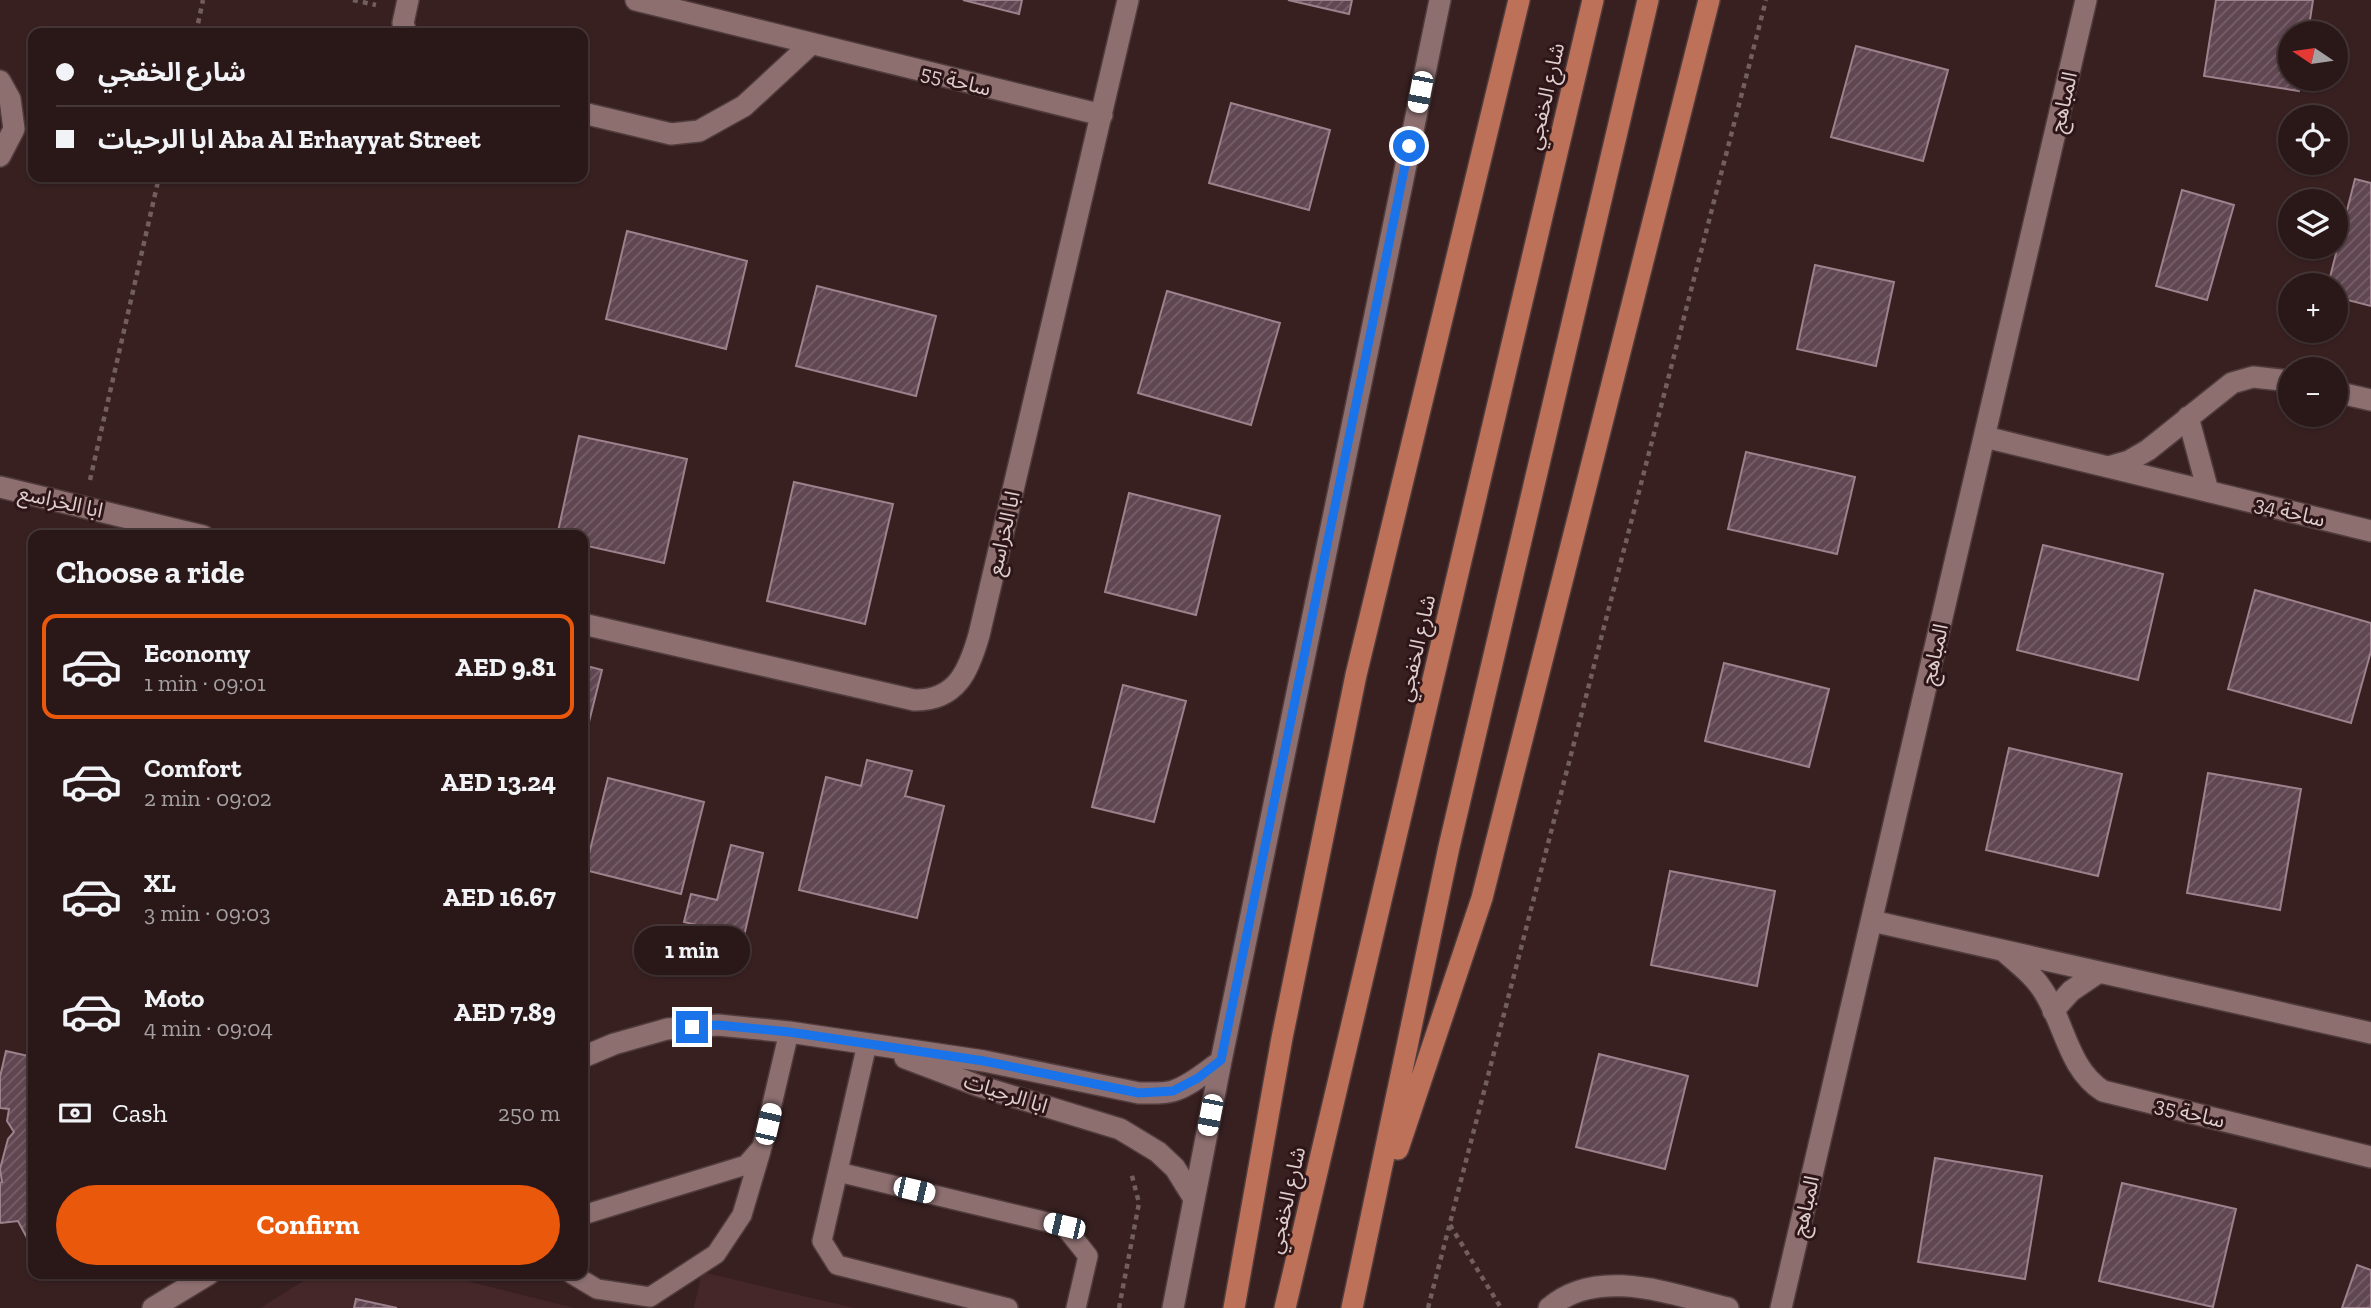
<!DOCTYPE html>
<html lang="en">
<head>
<meta charset="utf-8">
<style>
	:root { --surface:#2a1819; --page:#322122; --text:#f1f3f6; --muted:#a5a0a2; --line:#463738; --accent:#ea580c }
	body { margin:0; font-family:"Zilla Slab","Noto Sans Arabic",serif; background:var(--page); color:var(--text); height:100vh; display:flex; flex-direction:column; font-size:26px; white-space:nowrap }
	* { box-sizing:border-box; margin:0 }
	p { font-size:23px; color:var(--muted) }
	.icon { flex:none; width:38px; height:38px; fill:none; stroke:currentColor; stroke-width:2; stroke-linecap:round; stroke-linejoin:round }
	.map { position:relative; flex:1; overflow:hidden }
	.side { position:absolute; left:28px; top:530px; width:560px; height:749px; display:flex; flex-direction:column; background:var(--surface); border-radius:14px; box-shadow:0 2px 5px #0004,0 0 0 2px var(--line) }
	.side>* { flex:none }
	.hud { position:absolute; left:28px; top:28px; width:560px; height:154px; border-radius:14px; box-shadow:0 2px 5px #0004,0 0 0 2px var(--line); display:grid; align-content:center; height:154px; padding:0 28px; background:var(--surface) }
	.needle { width:46px; rotate:283deg }
	.buttons { position:absolute; left:2278px; top:21px; display:grid; gap:14px }
	.buttons a { display:grid; place-items:center; width:70px; height:70px; border-radius:50%; background:var(--surface); box-shadow:0 2px 5px #0004,0 0 0 2px var(--line); font-size:35px }
	.end { position:absolute; width:32px; height:32px; margin:-16px; border:9px solid #1a73e8; background:#fff; box-shadow:0 0 0 4px #fff }
	.from { border-radius:50% }
	.bubble { position:absolute; height:49px; border-radius:24px; background:var(--surface); box-shadow:0 2px 5px #0004,0 0 0 2px var(--line); font-size:23px; font-weight:700; line-height:49px; text-align:center }
	.car { position:absolute; width:21px; height:42px; margin:-21px -10px; border-radius:9px; box-shadow:0 0 5px 2px #0007; background:linear-gradient(#fff 24%,#345 0 40%,#fff 0 76%,#345 0 86%,#fff 0) }
	.hud b { display:flex; align-items:center; gap:24px; height:66px; font-size:26px }
	.hud b+b { border-top:2px solid var(--line) }
	.hud i { width:18px; height:18px; background:var(--text) }
	ul { padding:0; list-style:none }
	li { display:flex; align-items:center; gap:21px; height:105px; margin:0 14px 10px; padding:0 14px; border:4px solid transparent; border-radius:14px }
	li div { flex:1 }
	li b { display:block; font-size:26px }
	li em { font-style:normal; font-weight:700 }
	li.current { border-color:var(--accent) }
	li>.icon { width:63px; height:63px; stroke-width:1.5 }
	h2 { padding:0 28px; font-size:32px; line-height:84px }
	.pay { display:flex; align-items:center; gap:18px; height:77px; padding:0 28px; font-size:26px }
	.pay p { margin-inline-start:auto }
	.button { display:flex; gap:14px; margin-top:auto; padding:14px 28px }
	.button a { flex:1; height:80px; border-radius:42px; background:var(--accent); color:#fff; font-size:28px; font-weight:700; line-height:80px; text-align:center }
	.map>svg:first-child { display:block }
	.built { fill:#462729 }
	.building { fill:url(#building-hatch); stroke:#9d818c; stroke-width:2 }
	.lines { fill:none; stroke-linecap:round; stroke-linejoin:round }
	.lane-casing { stroke:#513c3d; stroke-width:22 }
	.street-casing { stroke:#513c3d; stroke-width:24 }
	.highway-casing { stroke:#513c3d; stroke-width:24 }
	.path { stroke:#735e5e; stroke-width:4.5; stroke-dasharray:5 5; stroke-linecap:butt }
	.lane { stroke:#8d6f70; stroke-width:19 }
	.street { stroke:#8d6f70; stroke-width:21 }
	.highway { stroke:#bd7158; stroke-width:21 }
	.route { stroke:#1a73e8; stroke-width:9 }
	.labels { text-anchor:middle; dominant-baseline:central; stroke-width:6; stroke-linejoin:round; paint-order:stroke }
	.street-label { font-size:21px; fill:#decdcd; stroke:#2e1618 }
</style>
</head>
<body>
<div class="map">
<svg width="2371" height="1308" viewBox="0 0 2371 1308">
	<defs>
		<pattern id="building-hatch" width="6" height="6" patternUnits="userSpaceOnUse" patternTransform="scale(1.75)"><rect width="6" height="6" fill="#604651"/><path d="M-1 1l2-2M0 6l6-6M5 7l2-2" fill="none" stroke="#766069"/></pattern>
	</defs>
	<rect width="100%" height="100%" fill="#382021"/>
	<path class="built" d="M702,1272L854,1308H694Z
		M315,1274H439L574,1308H260Z"/>
	<path class="building" d="M963,0H1022L1019,14Z
		M1288,0H1352L1349,14Z
		M2216,0H2313L2308,33H2291V79H2301L2299,91L2204,76Z
		M1856,46L1948,70L1923,161L1831,137Z
		M1231,103L1330,130L1309,210L1209,183Z
		M2355,179L2371,183V306L2336,297V285H2328Z
		M2182,190L2234,205L2207,300L2156,286Z
		M627,231L747,261L726,349L606,319Z
		M1815,265L1894,282L1876,366L1797,349Z
		M817,286L936,316L916,396L796,366Z
		M1167,291L1280,323L1251,425L1138,393Z
		M579,436L687,459L664,563L583,545V536H557Z
		M1746,452L1855,477L1837,554L1728,529Z
		M794,482L893,504L865,624L767,601Z
		M1129,493L1220,516L1196,615L1105,592Z
		M2043,545L2163,574L2138,680L2017,650Z
		M2255,590L2371,623V651L2351,723L2228,689Z
		M1724,663L1829,689L1809,767L1705,741Z
		M583,665L602,670L583,746Z
		M1123,685L1186,701L1154,822L1092,807Z
		M2009,748L2122,774L2098,876L1986,850Z
		M867,760L912,771L905,796L944,806L917,918L799,890L826,777L861,786Z
		M2208,773L2301,789L2280,910L2187,893Z
		M608,778L704,802L681,894L585,870Z
		M731,845L763,853L744,936L684,922L691,894L717,900Z
		M1670,871L1775,891L1757,986L1651,965Z
		M6,1051L33,1057V1249L18,1221L1,1223L0,1221V1183L2,1182L0,1169L8,1139L14,1132L7,1121L9,1109L0,1108V1077Z
		M1599,1054L1688,1076L1665,1169L1576,1147Z
		M1935,1158L2042,1176L2025,1279L1918,1262Z
		M2122,1183L2236,1209L2213,1307L2099,1281Z
		M2357,1265L2371,1270V1308H2342Z
		M356,1299L397,1308H354Z"/>
	<g class="lines">
		<defs>
			<path id="lane" d="M867,1044L822,1241L837,1265L1008,1308
				M838,1172L1064,1226L1088,1256L1076,1308
				M583,1215L746,1165L762,1147L789,1032
				M572,1274L597,1289L650,1297L716,1254L742,1215L761,1151"/>
			<path id="street" d="M636,0L1102,115
				M406,33L403,23L408,0
				M0,81L10,99L14,129L0,156
				M583,113L671,134L699,131L744,106L811,44
				M2336,392L2371,400
				M2188,417L2208,491
				M1985,437L2371,531
				M2108,467L2129,461L2148,450L2232,383L2253,377L2291,381
				M0,487L203,536
				M583,624L914,700C957,701 969,670 979,635L1128,0
				M1872,921L2371,1033
				M2005,952C2017,963 2031,973 2040,986C2065,1020 2066,1067 2103,1091L2371,1157
				M2053,1011L2071,991L2099,972
				M583,1057L614,1044L667,1029L718,1025L789,1032L984,1061L1139,1093C1149,1093 1163,1094 1173,1091C1190,1086 1207,1071 1221,1061
				M905,1058L979,1086L1120,1129L1158,1152L1175,1168L1193,1197
				M153,1308L209,1274
				M1173,1308L1221,1061L1440,0
				M1549,1308C1598,1265 1673,1295 1728,1308
				M1781,1308L2086,0"/>
			<path id="highway" d="M1398,1149L1482,898L1709,0
				M1234,1308L1282,1038L1356,675L1519,0
				M1285,1308L1593,0
				M1352,1308L1449,847L1648,0"/>
		</defs>
		<use href="#lane" class="lane-casing"/>
		<use href="#street" class="street-casing"/>
		<use href="#highway" class="highway-casing"/>
		<path class="path" d="M353,0L376,5
			M196,33L203,0
			M90,480L159,177
			M1450,1225L1501,1308
			M1119,1308L1139,1203L1131,1172
			M1428,1308L1766,0"/>
		<use href="#lane" class="lane"/>
		<use href="#street" class="street"/>
		<use href="#highway" class="highway"/>
	</g>
	<g class="lines">
		<path class="route" d="M692,1027L718,1025L789,1032L984,1061L1139,1093L1173,1091L1198,1078L1221,1060L1409,146"/>
	</g>
	<g class="labels">
		<g class="street-label">
			<text transform="translate(956 80) rotate(14)">ساحة 55</text>
			<text transform="translate(1545 96) rotate(-77)">شارع الخفجي</text>
			<text transform="translate(2063 102) rotate(-77)">المباهج</text>
			<text transform="translate(61 501) rotate(13)">ابا الخراسع</text>
			<text transform="translate(2290 511) rotate(14)">ساحة 34</text>
			<text transform="translate(1003 533) rotate(-77)">ابا الخراسع</text>
			<text transform="translate(1416 648) rotate(-77)">شارع الخفجي</text>
			<text transform="translate(1934 654) rotate(-77)">المباهج</text>
			<text transform="translate(1006 1093) rotate(18)">ابا الرحيات</text>
			<text transform="translate(2190 1112) rotate(14)">ساحة 35</text>
			<text transform="translate(1286 1200) rotate(-77)">شارع الخفجي</text>
			<text transform="translate(1805 1206) rotate(-77)">المباهج</text>
		</g>
	</g>
</svg>
<div class="buttons">
<a><svg class="needle" viewBox="-14 -14 28 28"><path d="M0-13l5 13h-10z" fill="#e53935"/><path d="M0 13l5-13h-10z" fill="#a5a0a2"/></svg></a>
<a><svg class="icon" aria-label="locate" viewBox="0 0 24 24"><circle cx="12" cy="12" r="6"/><path d="M12 2v4M12 18v4M2 12h4M18 12h4"/></svg></a>
<a><svg class="icon" aria-label="layers" viewBox="0 0 24 24"><path d="M12 4l9 5-9 5-9-5zM3 14l9 5 9-5"/></svg></a>
<a>+</a>
<a>−</a>
</div>
<i class="end from" style="left:1409px;top:146px"></i>
<i class="end" style="left:692px;top:1027px"></i>
<div class="bubble" style="left:634px;top:926px;width:116px">1 min</div>
<i class="car" style="left:1420px;top:92px;rotate:191deg"></i>
<i class="car" style="left:1210px;top:1115px;rotate:191deg"></i>
<i class="car" style="left:768px;top:1124px;rotate:13deg"></i>
<i class="car" style="left:914px;top:1190px;rotate:103deg"></i>
<i class="car" style="left:1064px;top:1226px;rotate:283deg"></i>
<div class="hud">
<b><i class="from"></i>شارع الخفجي</b>
<b><i></i>ابا الرحيات Aba Al Erhayyat Street</b>
</div>
<section class="side">
<h2>Choose a ride</h2>
<ul>
<li class="current"><svg class="icon" aria-label="car" viewBox="0 0 24 24"><path d="M5 17H2v-5l4-1 3-4h7l3 4 3 1v5h-3M9 17h6M6 11h13"/><circle cx="7" cy="17" r="2"/><circle cx="17" cy="17" r="2"/></svg><div><b>Economy</b><p>1 min · 09:01</p></div><em>AED 9.81</em></li>
<li><svg class="icon" aria-label="car" viewBox="0 0 24 24"><path d="M5 17H2v-5l4-1 3-4h7l3 4 3 1v5h-3M9 17h6M6 11h13"/><circle cx="7" cy="17" r="2"/><circle cx="17" cy="17" r="2"/></svg><div><b>Comfort</b><p>2 min · 09:02</p></div><em>AED 13.24</em></li>
<li><svg class="icon" aria-label="car" viewBox="0 0 24 24"><path d="M5 17H2v-5l4-1 3-4h7l3 4 3 1v5h-3M9 17h6M6 11h13"/><circle cx="7" cy="17" r="2"/><circle cx="17" cy="17" r="2"/></svg><div><b>XL</b><p>3 min · 09:03</p></div><em>AED 16.67</em></li>
<li><svg class="icon" aria-label="car" viewBox="0 0 24 24"><path d="M5 17H2v-5l4-1 3-4h7l3 4 3 1v5h-3M9 17h6M6 11h13"/><circle cx="7" cy="17" r="2"/><circle cx="17" cy="17" r="2"/></svg><div><b>Moto</b><p>4 min · 09:04</p></div><em>AED 7.89</em></li>
</ul>
<div class="pay"><svg class="icon" aria-label="cash" viewBox="0 0 24 24"><path d="M3 7h18v10H3z"/><circle cx="12" cy="12" r="2"/></svg>Cash<p>250 m</p></div>
<div class="button"><a>Confirm</a></div>
</section>
</div>
</body>
</html>
